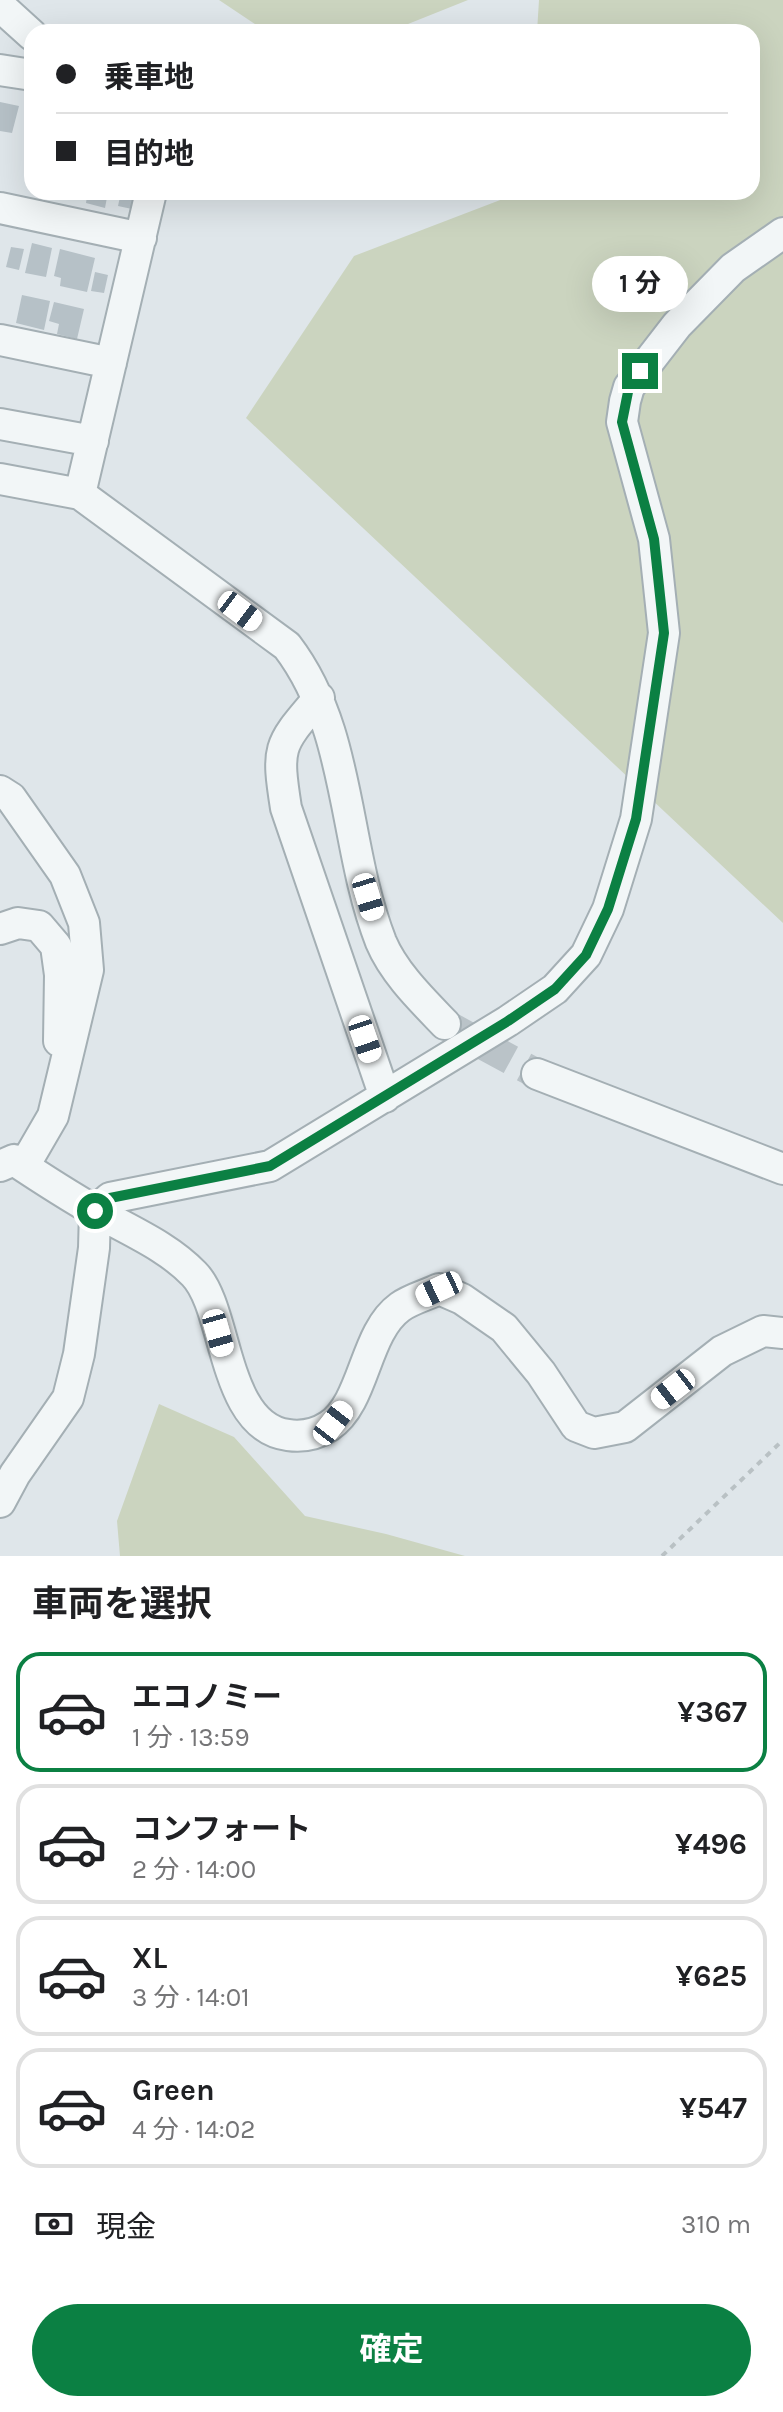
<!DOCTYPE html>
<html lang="ja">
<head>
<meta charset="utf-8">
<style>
	:root { --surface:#fff; --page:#f2f2f2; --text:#202124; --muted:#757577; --line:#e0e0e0; --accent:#0b8043 }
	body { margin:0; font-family:Karla,"Noto Sans JP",sans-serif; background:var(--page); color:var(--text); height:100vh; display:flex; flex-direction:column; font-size:30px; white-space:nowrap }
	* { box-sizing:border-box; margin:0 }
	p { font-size:26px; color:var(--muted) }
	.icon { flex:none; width:44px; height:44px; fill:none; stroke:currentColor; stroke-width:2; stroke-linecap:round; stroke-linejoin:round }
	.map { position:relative; height:1556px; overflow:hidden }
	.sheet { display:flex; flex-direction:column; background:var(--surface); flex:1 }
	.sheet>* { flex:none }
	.guide { position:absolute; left:24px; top:24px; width:736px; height:176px; border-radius:24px; box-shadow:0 8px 32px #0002; display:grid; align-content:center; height:176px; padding:0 32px; background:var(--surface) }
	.end { position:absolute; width:36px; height:36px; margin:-18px; border:10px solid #0b8043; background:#fff; box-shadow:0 0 0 4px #fff }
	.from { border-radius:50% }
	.bubble { position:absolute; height:56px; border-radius:28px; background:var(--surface); box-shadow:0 8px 32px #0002; font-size:26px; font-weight:700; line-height:56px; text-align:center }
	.car { position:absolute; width:24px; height:48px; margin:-24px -12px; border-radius:10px; box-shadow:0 0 6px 2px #0007; background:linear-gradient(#fff 24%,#345 0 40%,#fff 0 76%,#345 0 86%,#fff 0) }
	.guide b { display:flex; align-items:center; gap:28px; height:76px; font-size:30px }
	.guide b+b { border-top:2px solid var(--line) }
	.guide i { width:20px; height:20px; background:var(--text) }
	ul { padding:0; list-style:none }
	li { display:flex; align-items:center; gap:24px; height:120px; margin:0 16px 12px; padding:0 16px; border:4px solid var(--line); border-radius:24px }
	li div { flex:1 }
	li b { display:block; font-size:30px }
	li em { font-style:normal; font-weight:700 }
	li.active { border-color:var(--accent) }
	li>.icon { width:72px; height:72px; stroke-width:1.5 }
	h2 { padding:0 32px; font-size:36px; line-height:96px }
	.pay { display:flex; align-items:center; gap:20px; height:88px; padding:0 32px; font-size:30px }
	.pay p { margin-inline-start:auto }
	.button { display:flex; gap:16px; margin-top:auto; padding:16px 32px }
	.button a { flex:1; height:92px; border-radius:48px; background:var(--accent); color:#fff; font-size:32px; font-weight:700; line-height:92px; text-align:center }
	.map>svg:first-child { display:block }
	.green { fill:#cbd4bf }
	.building { fill:#b6c1c7 }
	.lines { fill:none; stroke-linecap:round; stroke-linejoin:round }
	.minor-tunnel { stroke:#bac3c8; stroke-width:30; stroke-dasharray:30 15; stroke-linecap:butt }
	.minor-casing { stroke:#a4afb4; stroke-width:34 }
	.path { stroke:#b9c1c4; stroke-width:4; stroke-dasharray:6 6; stroke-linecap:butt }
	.minor { stroke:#f2f6f7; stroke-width:30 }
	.route { stroke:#0b8043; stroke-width:10 }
</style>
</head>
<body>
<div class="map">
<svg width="783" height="1556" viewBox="0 0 783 1556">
	<rect width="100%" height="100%" fill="#dfe6ea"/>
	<path class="green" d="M219,0H468L388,32H267Z
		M539,0H783V923L246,418L354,256L521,192H752V32H537Z
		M159,1404L234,1437L305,1516L386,1534L465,1556H120L117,1521Z"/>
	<path class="building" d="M0,102L19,106L12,133L0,131Z
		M74,192H108L105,208L86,203L87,196Z
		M121,192H136L132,209L118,206Z
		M32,243L52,248L46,277L25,273Z
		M11,247L24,249L19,270L6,267Z
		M60,249L95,258L87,292L60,286L61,278L54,276Z
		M95,272L108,275L104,293L91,291Z
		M22,295L50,301L44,330L16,323Z
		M54,302L84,309L77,339L57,334L59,324L49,321Z"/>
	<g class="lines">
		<path class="minor-tunnel" d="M445,1024L537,1074"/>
		<defs>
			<path id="minor" d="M0,6L32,35
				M0,70L32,75
				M0,208L141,238
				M0,340L111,363
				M0,424L93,441
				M0,479L80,494L287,646C352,731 343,845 381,942C394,973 422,1000 445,1024
				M80,494L151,192
				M319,698C279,745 276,745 286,808L385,1097
				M0,791L11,798L65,875L84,923L88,970L53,1116L24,1166
				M0,929L18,923L39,926L56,946L60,975L59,1041
				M537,1074L783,1169
				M0,1166L14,1160C41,1178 69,1196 97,1212C130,1231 167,1246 194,1274C228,1308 222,1427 288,1435C302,1437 317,1434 329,1426C365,1402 364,1333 400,1307C411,1299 427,1295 439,1289L462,1299L504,1328L541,1373L576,1426L594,1433L625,1427L722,1351L763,1331L783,1333
				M0,1502L15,1474L68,1398L79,1354L94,1248L95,1211L110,1198L270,1166L508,1021L555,989L586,955L608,909L636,819L664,633L654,539L622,422L625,401L629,387L677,325L733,268L783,233"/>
		</defs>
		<use href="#minor" class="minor-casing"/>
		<path class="path" d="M662,1556L783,1440"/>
		<use href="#minor" class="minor"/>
	</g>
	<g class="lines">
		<path class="route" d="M95,1211L110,1198L270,1166L508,1021L555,989L586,955L608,909L636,819L664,633L654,539L622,422L629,387L640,371"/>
	</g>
</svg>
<i class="end from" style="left:95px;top:1211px"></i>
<i class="end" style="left:640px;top:371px"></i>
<div class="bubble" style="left:592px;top:256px;width:96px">1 分</div>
<i class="car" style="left:240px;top:611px;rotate:127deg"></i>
<i class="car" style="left:368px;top:897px;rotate:163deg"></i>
<i class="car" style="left:365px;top:1039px;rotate:161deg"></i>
<i class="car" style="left:439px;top:1289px;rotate:245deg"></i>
<i class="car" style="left:218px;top:1333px;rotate:164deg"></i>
<i class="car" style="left:673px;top:1389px;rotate:232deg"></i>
<i class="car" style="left:333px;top:1423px;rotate:38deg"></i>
<div class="guide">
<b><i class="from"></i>乗車地</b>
<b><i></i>目的地</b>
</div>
</div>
<section class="sheet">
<h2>車両を選択</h2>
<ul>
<li class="active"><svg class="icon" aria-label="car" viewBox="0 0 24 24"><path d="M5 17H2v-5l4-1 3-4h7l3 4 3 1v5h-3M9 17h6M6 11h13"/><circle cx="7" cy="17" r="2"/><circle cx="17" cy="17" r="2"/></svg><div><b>エコノミー</b><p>1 分 · 13:59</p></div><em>¥367</em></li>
<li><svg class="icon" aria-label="car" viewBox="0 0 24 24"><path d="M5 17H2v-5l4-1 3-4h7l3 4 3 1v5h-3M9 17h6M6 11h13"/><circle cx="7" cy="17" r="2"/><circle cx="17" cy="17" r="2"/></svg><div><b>コンフォート</b><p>2 分 · 14:00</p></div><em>¥496</em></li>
<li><svg class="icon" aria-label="car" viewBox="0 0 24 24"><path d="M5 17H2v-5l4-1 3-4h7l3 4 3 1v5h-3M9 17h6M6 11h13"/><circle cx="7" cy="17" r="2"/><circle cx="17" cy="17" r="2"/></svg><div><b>XL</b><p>3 分 · 14:01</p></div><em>¥625</em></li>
<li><svg class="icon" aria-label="car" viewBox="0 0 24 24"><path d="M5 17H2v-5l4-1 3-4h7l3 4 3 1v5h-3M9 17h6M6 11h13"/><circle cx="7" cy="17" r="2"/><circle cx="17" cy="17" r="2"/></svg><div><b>Green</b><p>4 分 · 14:02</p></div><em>¥547</em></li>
</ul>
<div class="pay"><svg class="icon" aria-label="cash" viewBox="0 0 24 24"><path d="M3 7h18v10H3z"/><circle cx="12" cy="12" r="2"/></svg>現金<p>310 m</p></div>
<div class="button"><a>確定</a></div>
</section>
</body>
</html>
